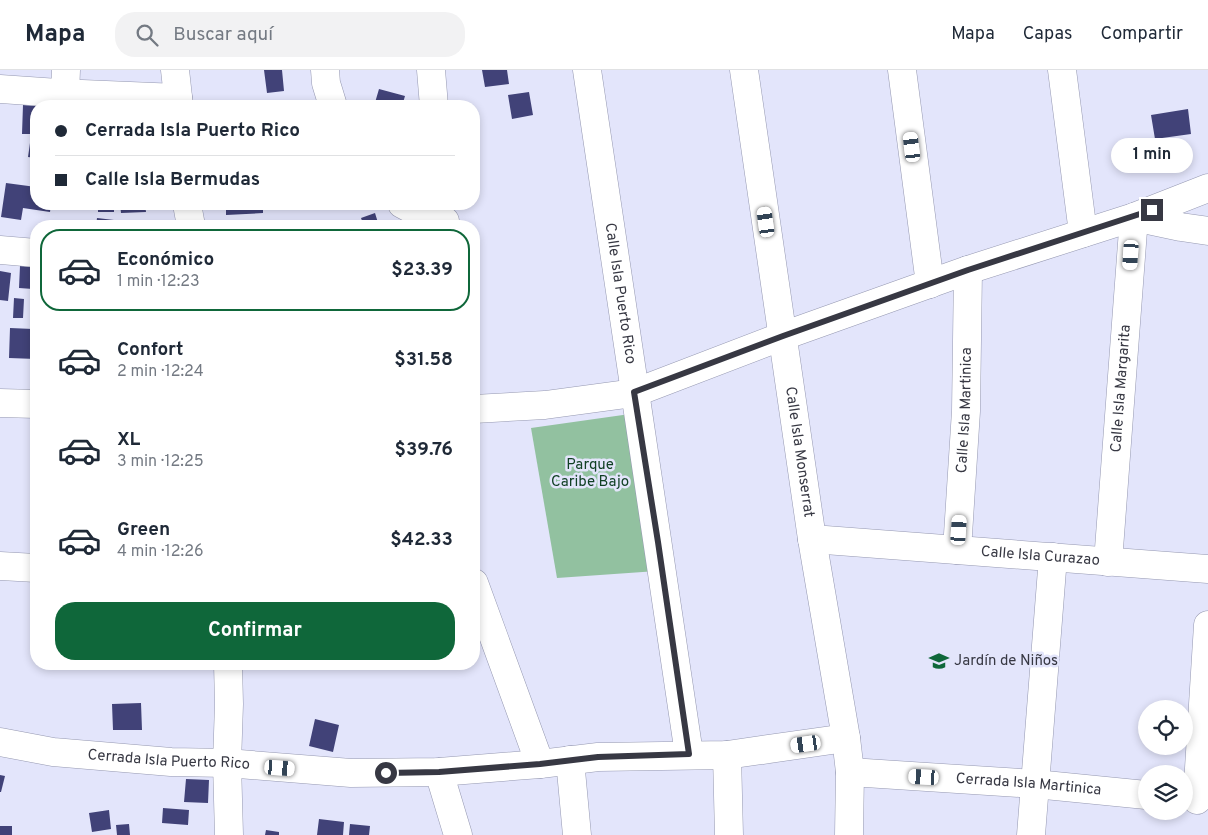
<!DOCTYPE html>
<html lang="es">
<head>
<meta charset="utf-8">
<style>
	:root { --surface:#fff; --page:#f2f2f3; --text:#1f2937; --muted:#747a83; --line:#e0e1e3; --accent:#0f673a }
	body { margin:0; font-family:Overpass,sans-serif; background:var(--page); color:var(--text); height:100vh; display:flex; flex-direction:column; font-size:19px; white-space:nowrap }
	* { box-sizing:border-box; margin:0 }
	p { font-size:16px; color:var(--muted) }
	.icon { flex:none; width:28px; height:28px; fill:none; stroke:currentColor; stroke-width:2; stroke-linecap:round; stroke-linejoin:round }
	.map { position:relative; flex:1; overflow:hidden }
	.drawer { position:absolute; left:30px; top:150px; width:450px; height:450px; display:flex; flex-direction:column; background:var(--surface); border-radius:20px; box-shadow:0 2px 8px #0003 }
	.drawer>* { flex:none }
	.top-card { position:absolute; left:30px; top:30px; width:450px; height:110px; border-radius:20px; box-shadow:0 2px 8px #0003; display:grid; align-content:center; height:110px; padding:0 25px; background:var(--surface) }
	.tools { position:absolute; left:1138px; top:630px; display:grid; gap:10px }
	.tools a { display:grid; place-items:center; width:55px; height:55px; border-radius:50%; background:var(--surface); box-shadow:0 2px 8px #0003; font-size:25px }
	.end { position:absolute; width:22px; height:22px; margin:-11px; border:6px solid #373843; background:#fff; box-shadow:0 0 0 2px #fff }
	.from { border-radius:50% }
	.bubble { position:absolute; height:35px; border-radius:18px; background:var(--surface); box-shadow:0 2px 8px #0003; font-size:16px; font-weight:700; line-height:35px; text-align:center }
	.car { position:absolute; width:15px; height:30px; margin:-15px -8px; border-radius:6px; box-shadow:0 0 4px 1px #0007; background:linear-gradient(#fff 24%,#345 0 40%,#fff 0 76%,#345 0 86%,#fff 0) }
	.top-card b { display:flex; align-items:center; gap:18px; height:48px; font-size:19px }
	.top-card b+b { border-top:1px solid var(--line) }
	.top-card i { width:12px; height:12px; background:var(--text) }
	ul { padding:9px 0 0; list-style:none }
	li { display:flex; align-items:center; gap:15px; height:82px; margin:0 10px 8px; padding:0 15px; border:2px solid transparent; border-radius:20px }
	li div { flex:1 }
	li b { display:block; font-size:19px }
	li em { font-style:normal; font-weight:700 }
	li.active { border-color:var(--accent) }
	li>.icon { width:45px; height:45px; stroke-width:1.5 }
	.button { display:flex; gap:10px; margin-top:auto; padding:10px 25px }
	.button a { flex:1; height:58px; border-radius:20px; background:var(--accent); color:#fff; font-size:20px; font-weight:700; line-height:58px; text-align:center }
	header { display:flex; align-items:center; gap:30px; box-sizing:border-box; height:70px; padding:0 25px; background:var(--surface); border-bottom:1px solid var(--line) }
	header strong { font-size:24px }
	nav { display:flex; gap:28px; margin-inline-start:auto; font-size:18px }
	.search { width:350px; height:45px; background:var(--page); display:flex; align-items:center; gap:12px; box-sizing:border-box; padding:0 18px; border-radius:20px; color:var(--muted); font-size:19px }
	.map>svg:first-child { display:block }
	.green { fill:#92c1a0 }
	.building { fill:#414278 }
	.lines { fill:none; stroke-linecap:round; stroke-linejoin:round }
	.minor-casing { stroke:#9598b1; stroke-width:29 }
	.minor { stroke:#fff; stroke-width:28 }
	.route { stroke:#373843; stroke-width:6 }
	.labels { text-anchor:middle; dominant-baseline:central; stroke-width:5; stroke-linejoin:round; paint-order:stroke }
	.street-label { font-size:15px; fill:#373843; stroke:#e3e5fb }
	.park-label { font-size:15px; fill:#104024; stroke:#e3e5fb }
	.poi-label { font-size:15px; fill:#373843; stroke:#e3e5fb; text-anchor:start }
</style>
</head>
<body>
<header>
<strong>Mapa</strong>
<div class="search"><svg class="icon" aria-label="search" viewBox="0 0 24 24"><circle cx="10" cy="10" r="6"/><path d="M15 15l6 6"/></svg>Buscar aquí</div>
<nav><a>Mapa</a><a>Capas</a><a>Compartir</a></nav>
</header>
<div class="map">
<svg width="1208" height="765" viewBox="0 0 1208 765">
	<rect width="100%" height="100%" fill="#e3e5fb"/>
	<path class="green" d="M630,344L657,501L557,508L531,358Z"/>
	<path class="building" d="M264,0H282L284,21L267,23Z
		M482,0H507L509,14L485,17Z
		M379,19L405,26L402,36H374Z
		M529,22L533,45L512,49L508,25Z
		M23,35L36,36V64H22Z
		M1188,39L1191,64L1155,69L1151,45Z
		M30,73H36V88L28,87Z
		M6,113L36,117V134H51L50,142L23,138L21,150L1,147Z
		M98,134H114V142H98Z
		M120,134H145L146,142L121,143Z
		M226,134H263V143L226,145Z
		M375,143L379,156H364L361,148Z
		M97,148L114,150V156H96Z
		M145,151L146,156H121V152Z
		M20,196L35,197L33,219L19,218Z
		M0,201L11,203L8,231L0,230Z
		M14,228L24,229L23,248H13Z
		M10,258L33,259L32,275H36V289L9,288Z
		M141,633L142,660H113L112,634Z
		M315,649L339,655L333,682L309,676Z
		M0,705L5,706L1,722H0Z
		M186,709L209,710L208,733L184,732Z
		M163,738L189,740L188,755L162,753Z
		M109,740L111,759L92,762L89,743Z
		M319,749L344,752L343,765H317Z
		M129,754L130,765H117L116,755Z
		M350,754L370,756L369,765H349Z
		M0,756H12V765H0Z
		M266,760L279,762V765H265Z"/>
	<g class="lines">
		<defs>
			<g id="minor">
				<path d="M175,0L179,36"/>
				<path d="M325,0L326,13L333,36"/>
				<path d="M431,0L434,36"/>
				<path id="s1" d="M587,0C620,228 656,456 689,684"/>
				<path id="s2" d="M744,0L812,469L846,668L850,702L849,765"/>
				<path d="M902,0L930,214"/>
				<path d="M1062,0L1083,163"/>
				<path d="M0,19L58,23L178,28"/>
				<path d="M65,24L66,0"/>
				<path d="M187,134L191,156"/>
				<path d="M402,134L415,141L445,151"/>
				<path d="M0,180L36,183"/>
				<path d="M0,333L36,334"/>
				<path d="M474,339L545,335L634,323L783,266L968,200L1134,147L1208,118"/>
				<path id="s3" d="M812,469L1208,499"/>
				<path id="s4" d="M957,480L966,341L968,200"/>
				<path id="s5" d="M1108,492L1134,147L1181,157L1208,161"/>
				<path d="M0,496L36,498"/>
				<path d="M474,513L540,694"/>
				<path d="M228,594L229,634L227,693L229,765"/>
				<path id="s6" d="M0,672L53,682L171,692L227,693L351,703L439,702L540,694L598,687L727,685L846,668"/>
				<path d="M727,685L729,765"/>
				<path d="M570,690L577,765"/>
				<path d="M439,702L458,765"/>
				<path id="s7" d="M850,702L1035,714L1146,725"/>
				<path d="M1197,730L1208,555"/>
				<path d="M1031,765L1053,487"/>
			</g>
		</defs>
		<use href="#minor" class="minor-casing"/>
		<use href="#minor" class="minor"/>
	</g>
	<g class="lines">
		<path class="route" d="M386,703L439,702L540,694L598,687L689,684L658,472L634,322L783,266L968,200L1152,140"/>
	</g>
	<defs>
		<symbol id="school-bare" viewBox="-9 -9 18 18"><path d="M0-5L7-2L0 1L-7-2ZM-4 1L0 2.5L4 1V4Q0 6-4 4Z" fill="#0f673a" stroke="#e3e5fb" stroke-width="2.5" paint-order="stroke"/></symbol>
	</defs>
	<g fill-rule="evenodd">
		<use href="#school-bare" x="925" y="577" width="28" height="28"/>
	</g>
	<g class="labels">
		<g class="street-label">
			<text stroke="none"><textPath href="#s1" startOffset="226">Calle Isla Puerto Rico</textPath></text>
			<text stroke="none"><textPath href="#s5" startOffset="174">Calle Isla Margarita</textPath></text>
			<text stroke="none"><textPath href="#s4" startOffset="140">Calle Isla Martinica</textPath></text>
			<text stroke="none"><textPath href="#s2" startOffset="386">Calle Isla Monserrat</textPath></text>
			<text stroke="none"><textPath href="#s3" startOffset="229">Calle Isla Curazao</textPath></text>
			<text stroke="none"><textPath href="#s6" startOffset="170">Cerrada Isla Puerto Rico</textPath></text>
			<text stroke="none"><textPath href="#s7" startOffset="179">Cerrada Isla Martinica</textPath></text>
		</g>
		<g class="park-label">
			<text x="590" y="395">Parque<tspan x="590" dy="17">Caribe Bajo</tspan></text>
		</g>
		<g class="poi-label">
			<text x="954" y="591">Jardín de Niños</text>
		</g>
	</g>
</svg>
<div class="tools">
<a><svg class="icon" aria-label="locate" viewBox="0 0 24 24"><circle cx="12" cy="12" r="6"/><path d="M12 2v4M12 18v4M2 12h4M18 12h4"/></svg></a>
<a><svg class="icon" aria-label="layers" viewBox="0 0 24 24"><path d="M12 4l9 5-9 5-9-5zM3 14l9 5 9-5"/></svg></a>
</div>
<i class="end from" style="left:386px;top:703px"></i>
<i class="end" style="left:1152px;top:140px"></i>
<div class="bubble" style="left:1111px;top:68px;width:82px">1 min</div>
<i class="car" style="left:912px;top:77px;rotate:353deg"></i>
<i class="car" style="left:766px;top:152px;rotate:352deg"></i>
<i class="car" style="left:1131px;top:185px;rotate:184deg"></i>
<i class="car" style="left:959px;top:460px;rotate:4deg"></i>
<i class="car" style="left:806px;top:674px;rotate:262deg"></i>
<i class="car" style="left:280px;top:698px;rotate:94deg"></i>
<i class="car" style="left:924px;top:707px;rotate:273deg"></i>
<div class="top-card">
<b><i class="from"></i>Cerrada Isla Puerto Rico</b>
<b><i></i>Calle Isla Bermudas</b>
</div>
<section class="drawer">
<ul>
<li class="active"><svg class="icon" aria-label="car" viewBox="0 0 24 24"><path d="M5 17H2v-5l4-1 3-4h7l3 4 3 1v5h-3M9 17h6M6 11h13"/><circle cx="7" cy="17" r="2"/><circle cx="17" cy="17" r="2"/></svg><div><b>Económico</b><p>1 min · 12:23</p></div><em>$23.39</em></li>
<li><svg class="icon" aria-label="car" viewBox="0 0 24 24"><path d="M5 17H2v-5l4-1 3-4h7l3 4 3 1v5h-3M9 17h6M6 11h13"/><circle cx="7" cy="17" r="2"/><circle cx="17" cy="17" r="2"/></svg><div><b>Confort</b><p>2 min · 12:24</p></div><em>$31.58</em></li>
<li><svg class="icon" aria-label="car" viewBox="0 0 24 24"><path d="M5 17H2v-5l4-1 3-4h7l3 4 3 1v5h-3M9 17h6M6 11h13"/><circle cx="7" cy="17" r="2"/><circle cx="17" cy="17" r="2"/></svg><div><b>XL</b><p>3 min · 12:25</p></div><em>$39.76</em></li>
<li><svg class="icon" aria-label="car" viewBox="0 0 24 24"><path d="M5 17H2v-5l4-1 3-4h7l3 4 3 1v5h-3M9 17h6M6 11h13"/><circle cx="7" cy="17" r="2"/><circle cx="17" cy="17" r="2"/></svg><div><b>Green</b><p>4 min · 12:26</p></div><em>$42.33</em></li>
</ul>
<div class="button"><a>Confirmar</a></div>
</section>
</div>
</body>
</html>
